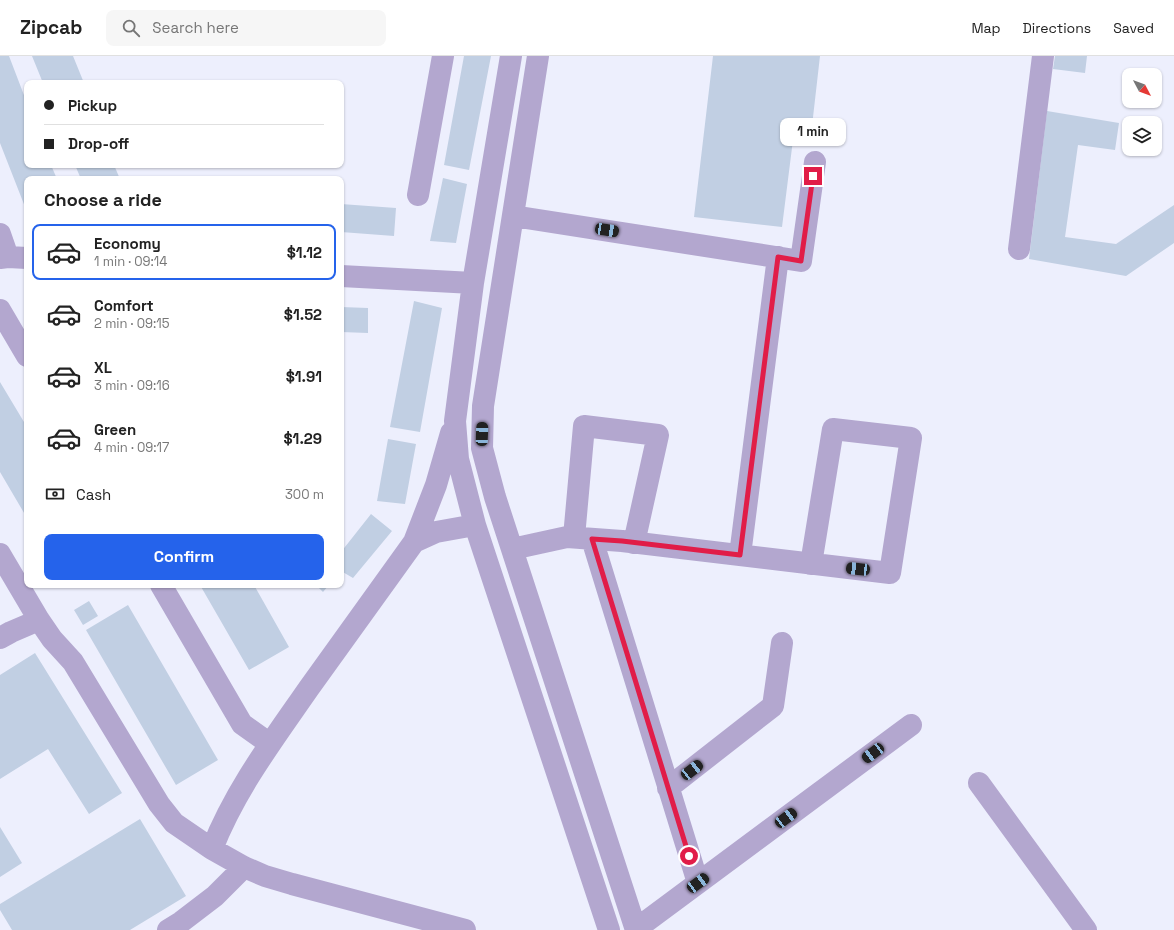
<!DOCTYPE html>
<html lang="en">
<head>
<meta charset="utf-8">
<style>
	:root { --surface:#fff; --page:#f6f6f6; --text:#222; --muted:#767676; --line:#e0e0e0; --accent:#2563eb }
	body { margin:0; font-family:"Space Grotesk",sans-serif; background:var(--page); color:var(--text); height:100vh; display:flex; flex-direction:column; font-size:15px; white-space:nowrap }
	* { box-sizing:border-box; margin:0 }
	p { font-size:13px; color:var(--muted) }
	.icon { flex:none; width:22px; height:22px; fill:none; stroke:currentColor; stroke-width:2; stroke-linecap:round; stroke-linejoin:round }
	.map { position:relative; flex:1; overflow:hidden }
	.side { position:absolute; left:24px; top:120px; width:320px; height:412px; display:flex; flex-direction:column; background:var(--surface); border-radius:8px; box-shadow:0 1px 3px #0004 }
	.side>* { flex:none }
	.top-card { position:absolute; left:24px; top:24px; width:320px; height:88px; border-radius:8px; box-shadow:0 1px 3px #0004; display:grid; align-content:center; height:88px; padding:0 20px; background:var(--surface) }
	.needle { width:26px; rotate:131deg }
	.buttons { position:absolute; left:1122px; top:12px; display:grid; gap:8px }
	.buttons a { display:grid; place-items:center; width:40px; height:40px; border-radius:8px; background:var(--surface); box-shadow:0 1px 3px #0004; font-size:20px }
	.end { position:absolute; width:18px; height:18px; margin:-9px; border:5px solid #e11d48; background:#fff; box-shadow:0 0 0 2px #fff }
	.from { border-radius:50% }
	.bubble { position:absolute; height:28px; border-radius:8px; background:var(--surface); box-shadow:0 1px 3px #0004; font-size:13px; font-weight:700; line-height:28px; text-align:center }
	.car { position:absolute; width:12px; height:24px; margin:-12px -6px; border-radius:5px; box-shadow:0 0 3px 1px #0007; background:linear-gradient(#222 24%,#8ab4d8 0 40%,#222 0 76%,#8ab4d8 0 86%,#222 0) }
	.top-card b { display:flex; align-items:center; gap:14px; height:38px; font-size:15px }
	.top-card b+b { border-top:1px solid var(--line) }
	.top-card i { width:10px; height:10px; background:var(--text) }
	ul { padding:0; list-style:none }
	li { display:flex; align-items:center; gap:12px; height:56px; margin:0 8px 6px; padding:0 12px; border:2px solid transparent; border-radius:8px }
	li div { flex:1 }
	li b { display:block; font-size:15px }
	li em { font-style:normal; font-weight:700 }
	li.active { border-color:var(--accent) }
	li>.icon { width:36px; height:36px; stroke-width:1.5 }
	h2 { padding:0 20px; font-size:18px; line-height:48px }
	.pay { display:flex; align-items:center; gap:10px; height:44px; padding:0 20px; font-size:15px }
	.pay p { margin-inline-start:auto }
	.cta { display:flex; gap:8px; margin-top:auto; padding:8px 20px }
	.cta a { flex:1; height:46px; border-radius:8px; background:var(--accent); color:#fff; font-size:16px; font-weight:700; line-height:46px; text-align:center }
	header { display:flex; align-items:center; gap:24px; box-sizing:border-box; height:56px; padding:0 20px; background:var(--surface); border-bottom:1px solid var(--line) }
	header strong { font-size:19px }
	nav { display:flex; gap:22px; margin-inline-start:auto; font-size:14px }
	.search { width:280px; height:36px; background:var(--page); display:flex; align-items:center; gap:10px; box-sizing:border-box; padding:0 14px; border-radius:8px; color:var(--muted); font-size:15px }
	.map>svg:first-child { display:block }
	.building { fill:#c1cfe3 }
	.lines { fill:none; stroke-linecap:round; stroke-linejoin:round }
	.minor { stroke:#b3a7cf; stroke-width:22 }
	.route { stroke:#e11d48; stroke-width:5 }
</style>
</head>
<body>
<header>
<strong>Zipcab</strong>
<div class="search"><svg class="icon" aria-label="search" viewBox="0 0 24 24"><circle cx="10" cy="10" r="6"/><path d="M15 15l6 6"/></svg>Search here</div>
<nav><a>Map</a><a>Directions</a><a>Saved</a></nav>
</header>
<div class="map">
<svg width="1174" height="874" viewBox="0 0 1174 874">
	<rect width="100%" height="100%" fill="#edeffd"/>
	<path class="building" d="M0,0H9L27,47V109H51L57,123H27V156L0,87Z
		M32,0H73L84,27H43Z
		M464,0H491L469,114L444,109Z
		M713,0H820L812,70L795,68L782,171L694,161Z
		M1055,0H1087L1085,17L1053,13Z
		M1047,55L1119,67L1115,94L1078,89L1065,181L1116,188L1174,149V187L1126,220L1029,203Z
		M75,109H114L120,123H81Z
		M443,122L467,128L456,187L430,185Z
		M341,148L396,152L394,180L341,176Z
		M414,245L442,252L420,376L390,371Z
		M341,251L368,252V277L341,276Z
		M0,326L27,371V462L0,416Z
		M388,383L416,388L405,448L377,445Z
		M371,458L392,475L353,522L341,515V496Z
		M200,529H254L289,591L249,614Z
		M316,529H329L323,536Z
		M89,545L98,560L83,569L74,554Z
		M128,549L218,704L176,729L86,574Z
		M35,597L122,737L89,758L48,693L0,723V619Z
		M140,763L186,840L130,874H12L0,854V848Z
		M0,771L22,807L0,821Z"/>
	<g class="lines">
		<path class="minor" d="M511,0L473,227L455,365L458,403L475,469L609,874
			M538,0L483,350L482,392L495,441L636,874
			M418,139L443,0
			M513,160L801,205L815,106
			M0,178L8,201
			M1019,193L1043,0
			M0,202L8,201L27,202
			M341,220L473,227
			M0,254L27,300
			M451,377L436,429L414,486L436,476L475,469
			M574,481L584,370L658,379L634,487
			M592,483L698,827
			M512,493L567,481L622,485L890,517L911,382L833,373L811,508
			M0,498L39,564L52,583L73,606L159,748L174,767L212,793L244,811L265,820L292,828L465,874
			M740,499L778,201
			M161,529L242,668L270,688
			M0,582L11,576L39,564
			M979,727L1086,874
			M668,732L773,650L782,587
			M212,793C235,734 273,684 309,632C344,584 379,535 414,486
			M636,873L911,669
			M168,874L181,866L215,840L244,811"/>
	</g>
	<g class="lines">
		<path class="route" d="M689,800L592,483L622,485L740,499L778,201L801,205L813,120"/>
	</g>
</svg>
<div class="buttons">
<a><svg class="needle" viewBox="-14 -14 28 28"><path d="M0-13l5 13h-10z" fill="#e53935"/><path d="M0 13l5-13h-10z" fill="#767676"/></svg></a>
<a><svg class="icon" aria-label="layers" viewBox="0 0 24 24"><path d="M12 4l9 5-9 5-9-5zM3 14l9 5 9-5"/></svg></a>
</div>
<i class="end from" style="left:689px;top:800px"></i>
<i class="end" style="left:813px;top:120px"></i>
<div class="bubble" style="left:780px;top:62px;width:66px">1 min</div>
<i class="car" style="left:607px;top:174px;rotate:99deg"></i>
<i class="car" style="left:482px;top:378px;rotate:2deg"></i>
<i class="car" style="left:858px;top:513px;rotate:276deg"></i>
<i class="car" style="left:873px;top:697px;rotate:233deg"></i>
<i class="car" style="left:692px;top:714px;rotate:52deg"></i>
<i class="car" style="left:786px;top:762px;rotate:53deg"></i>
<i class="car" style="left:698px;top:827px;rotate:54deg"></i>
<div class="top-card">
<b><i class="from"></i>Pickup</b>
<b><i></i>Drop-off</b>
</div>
<section class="side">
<h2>Choose a ride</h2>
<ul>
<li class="active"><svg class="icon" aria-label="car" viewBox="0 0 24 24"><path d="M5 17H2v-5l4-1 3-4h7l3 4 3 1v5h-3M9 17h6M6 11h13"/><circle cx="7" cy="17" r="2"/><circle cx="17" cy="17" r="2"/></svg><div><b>Economy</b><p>1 min · 09:14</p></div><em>$1.12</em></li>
<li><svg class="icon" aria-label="car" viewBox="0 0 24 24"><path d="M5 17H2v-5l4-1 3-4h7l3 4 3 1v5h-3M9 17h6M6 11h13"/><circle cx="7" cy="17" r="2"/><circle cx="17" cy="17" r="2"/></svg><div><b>Comfort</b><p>2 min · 09:15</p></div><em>$1.52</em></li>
<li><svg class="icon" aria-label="car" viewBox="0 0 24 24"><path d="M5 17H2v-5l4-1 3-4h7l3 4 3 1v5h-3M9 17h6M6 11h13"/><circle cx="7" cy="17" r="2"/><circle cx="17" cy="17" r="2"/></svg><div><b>XL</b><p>3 min · 09:16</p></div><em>$1.91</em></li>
<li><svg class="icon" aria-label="car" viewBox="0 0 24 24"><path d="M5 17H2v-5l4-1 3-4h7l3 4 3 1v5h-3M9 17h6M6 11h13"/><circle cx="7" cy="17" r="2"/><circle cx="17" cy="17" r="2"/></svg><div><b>Green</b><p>4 min · 09:17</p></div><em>$1.29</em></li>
</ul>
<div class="pay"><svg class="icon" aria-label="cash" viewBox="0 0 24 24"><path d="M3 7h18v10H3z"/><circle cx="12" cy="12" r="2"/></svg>Cash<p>300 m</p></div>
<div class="cta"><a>Confirm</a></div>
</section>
</div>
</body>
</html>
